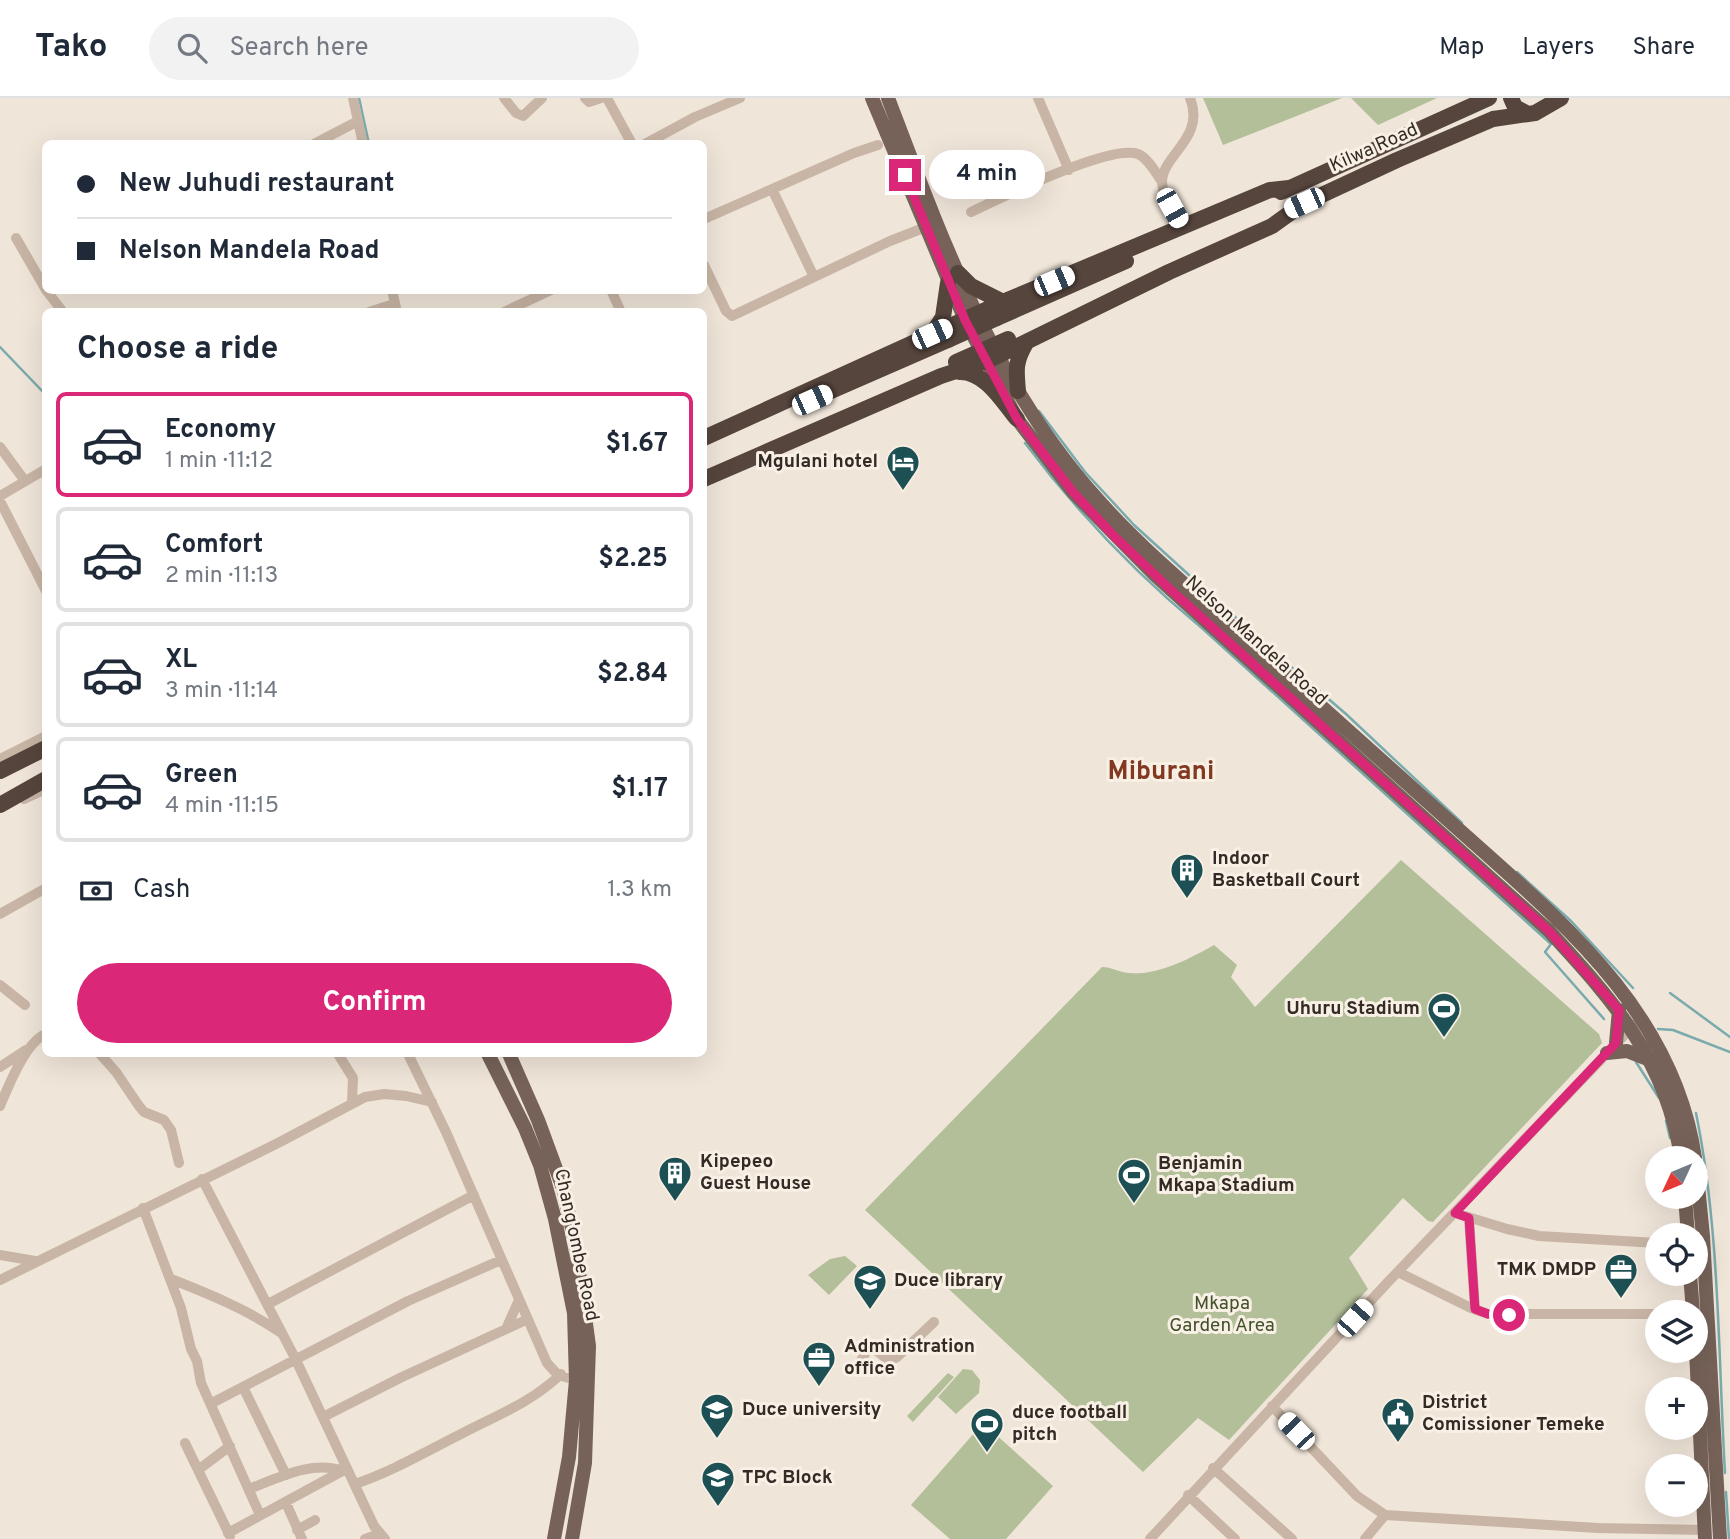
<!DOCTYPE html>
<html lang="en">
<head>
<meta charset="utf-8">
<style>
	:root { --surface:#fff; --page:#f2f2f3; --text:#1f2937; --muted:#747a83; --line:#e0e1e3; --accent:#db2777 }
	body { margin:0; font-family:Overpass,sans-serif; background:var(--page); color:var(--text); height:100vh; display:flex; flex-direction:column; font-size:26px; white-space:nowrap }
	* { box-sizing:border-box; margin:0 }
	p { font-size:23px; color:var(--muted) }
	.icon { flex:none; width:38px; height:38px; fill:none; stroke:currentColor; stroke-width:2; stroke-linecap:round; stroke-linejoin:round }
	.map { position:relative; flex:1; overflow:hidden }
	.side { position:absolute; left:42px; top:210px; width:665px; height:749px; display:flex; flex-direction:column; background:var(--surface); border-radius:10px; box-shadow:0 7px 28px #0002 }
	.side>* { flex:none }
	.top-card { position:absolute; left:42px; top:42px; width:665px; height:154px; border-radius:10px; box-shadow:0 7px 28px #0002; display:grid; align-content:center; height:154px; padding:0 35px; background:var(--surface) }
	.needle { width:46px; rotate:226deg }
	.controls { position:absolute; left:1645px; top:1048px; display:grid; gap:14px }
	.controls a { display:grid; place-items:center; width:63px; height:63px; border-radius:50%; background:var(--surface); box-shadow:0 7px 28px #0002; font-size:35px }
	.end { position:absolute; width:32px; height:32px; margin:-16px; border:9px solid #db2777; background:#fff; box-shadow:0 0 0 4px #fff }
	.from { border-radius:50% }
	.bubble { position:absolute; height:49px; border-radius:24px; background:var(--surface); box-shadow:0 7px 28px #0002; font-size:23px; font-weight:700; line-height:49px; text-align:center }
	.car { position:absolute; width:21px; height:42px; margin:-21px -10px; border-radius:9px; box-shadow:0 0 5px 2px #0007; background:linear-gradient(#fff 24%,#345 0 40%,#fff 0 76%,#345 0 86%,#fff 0) }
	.top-card b { display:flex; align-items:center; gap:24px; height:66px; font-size:26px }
	.top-card b+b { border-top:2px solid var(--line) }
	.top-card i { width:18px; height:18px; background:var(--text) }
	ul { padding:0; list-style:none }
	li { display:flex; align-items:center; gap:21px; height:105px; margin:0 14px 10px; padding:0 21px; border:4px solid var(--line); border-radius:10px }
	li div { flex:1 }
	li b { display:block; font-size:26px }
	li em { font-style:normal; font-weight:700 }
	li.current { border-color:var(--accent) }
	li>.icon { width:63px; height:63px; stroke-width:1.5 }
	h2 { padding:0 35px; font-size:32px; line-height:84px }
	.pay { display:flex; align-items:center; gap:18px; height:77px; padding:0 35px; font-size:26px }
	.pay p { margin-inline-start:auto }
	.primary-button { display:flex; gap:14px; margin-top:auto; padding:14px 35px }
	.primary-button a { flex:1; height:80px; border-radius:42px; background:var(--accent); color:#fff; font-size:28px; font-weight:700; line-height:80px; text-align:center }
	header { display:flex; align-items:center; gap:42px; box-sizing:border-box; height:98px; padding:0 35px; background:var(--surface); border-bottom:2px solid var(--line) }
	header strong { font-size:33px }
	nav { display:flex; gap:38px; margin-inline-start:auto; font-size:24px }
	.search { width:490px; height:63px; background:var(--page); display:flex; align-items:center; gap:18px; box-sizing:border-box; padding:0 24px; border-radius:38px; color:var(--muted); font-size:26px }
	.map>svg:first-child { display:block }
	.green { fill:#b2bf99 }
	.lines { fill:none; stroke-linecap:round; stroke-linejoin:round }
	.stream { stroke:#79aaad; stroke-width:2.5 }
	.minor { stroke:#c8b5a5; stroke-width:10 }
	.major { stroke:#766258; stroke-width:14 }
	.highway { stroke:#55453d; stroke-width:16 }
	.highway-bridge { stroke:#55453d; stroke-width:16 }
	.route { stroke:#db2777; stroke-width:9 }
	.labels { text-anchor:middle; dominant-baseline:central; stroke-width:6; stroke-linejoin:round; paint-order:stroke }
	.street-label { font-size:19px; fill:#342b26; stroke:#f8f0e5 }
	.poi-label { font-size:19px; font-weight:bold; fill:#342b26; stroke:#f8f0e5; text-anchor:start }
	.park-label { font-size:19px; fill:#43512b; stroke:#f8f0e5 }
	.district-label { font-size:26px; font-weight:bold; fill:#813921; stroke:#f8f0e5 }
</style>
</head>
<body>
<header>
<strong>Tako</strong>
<div class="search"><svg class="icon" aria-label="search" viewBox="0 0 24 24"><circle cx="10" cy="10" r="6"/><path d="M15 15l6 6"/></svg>Search here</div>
<nav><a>Map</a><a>Layers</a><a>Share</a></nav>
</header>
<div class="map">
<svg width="1730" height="1441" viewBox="0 0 1730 1441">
	<rect width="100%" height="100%" fill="#f0e5d9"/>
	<path class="green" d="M1203,0H1342L1223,47Z
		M1351,0H1437L1378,27Z
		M1401,762L1599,936L1602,945L1433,1124L1428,1123L1403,1100L1349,1160L1368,1191L1229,1342L1198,1320L1143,1374L865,1112L1102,869C1111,869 1119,874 1129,875C1157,878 1189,861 1214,847L1237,867L1231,879L1255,909Z
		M845,1158L857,1168L829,1197L808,1177L830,1161Z
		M963,1271L972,1272L980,1282L979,1295L956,1316L938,1299Z
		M948,1275L954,1279L913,1324L907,1318Z
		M983,1325L1053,1388L1006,1441H950L911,1407Z"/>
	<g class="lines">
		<path class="stream" d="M359,0L369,46
			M0,249L46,297
			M1039,313L1085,374L1134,427L1267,548L1346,616L1462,725
			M1025,345C1077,414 1136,476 1203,531L1551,846L1545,854L1604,921
			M1517,774L1571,823L1633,890
			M1670,895L1730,939
			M1658,931L1673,932L1730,954
			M1636,964L1659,1000
			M1696,1015C1720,1133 1718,1255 1725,1375
			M1666,1023L1670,1040
			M1726,1394L1729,1441"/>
		<path class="minor" d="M353,0L363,46
			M504,0L516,15L523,18L542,0
			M585,0L589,4L601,0
			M607,0L632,46
			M1038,0L1069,72
			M314,46L358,23
			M645,46L695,19L740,0
			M772,91L814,179
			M971,114C1000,100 1110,46 1138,56C1148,60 1156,75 1162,84
			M704,121L854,55L878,47
			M1182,129C1176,118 1162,96 1162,84C1162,57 1206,40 1190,0
			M16,140L46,192
			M704,167L726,213L732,218L890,143L926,129
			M46,192L63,214
			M392,192L397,214
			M611,192L621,214
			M369,214L394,206
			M504,214L551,192
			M0,349L25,383
			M0,398L46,371
			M0,403L46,493
			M0,661L46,638
			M24,701L46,691
			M0,816L46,790
			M0,887L25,907
			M100,956L116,974L139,1008L144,1014L164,1022L171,1032L179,1065
			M338,956L353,980L352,1005
			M408,956L446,1034L547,1265L558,1277L576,1282
			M0,969L26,952
			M0,1008C8,989 26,943 46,936
			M202,1081L295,1260L374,1428L385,1441
			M143,1110L181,1210L191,1251L197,1263L201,1285L260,1417
			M1455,1115L1507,1131L1539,1138L1657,1145
			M1469,1120L1475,1211
			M0,1157L35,1163
			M1398,1174L1471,1210L1488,1216H1657
			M171,1181C209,1196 246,1211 280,1234
			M0,1182L278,1045L365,999L384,996L406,998L432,1004
			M268,1206L474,1097
			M506,1231L519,1202
			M859,1266L870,1247L889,1263L897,1259L934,1224
			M243,1289L286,1377
			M212,1305L408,1203L501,1162
			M1272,1308L1357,1398L1385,1417L1598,1430L1705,1432
			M323,1319L402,1279L528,1221
			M185,1345L230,1438
			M1213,1370L1292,1441
			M198,1372L230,1348
			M355,1386C393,1373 427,1353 463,1335C498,1317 532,1304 561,1276
			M249,1391C278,1380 312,1362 343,1373
			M1188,1397L1235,1441
			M286,1405L302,1441
			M297,1432L315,1422
			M228,1435L346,1371
			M365,1441L379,1436
			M1150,1441L1388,1184L1634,927
			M1365,1441L1385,1417"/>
		<path class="major" d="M872,0L965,222L1017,321L1073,394L1155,477L1549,833C1613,902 1667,963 1681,1060
			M888,0C942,142 995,289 1099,403C1138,447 1184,485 1228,525C1298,587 1367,650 1437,712C1546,811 1673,905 1695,1060
			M1616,945L1619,912
			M1607,955L1627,953L1650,962
			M488,956L525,1030L540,1067L555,1121L574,1215L576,1282L569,1359L554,1441
			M509,956L538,1022L563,1090L575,1144L589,1248L585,1365L572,1441
			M1696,1068L1703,1138L1720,1441
			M1685,1099L1688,1138
			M1690,1176L1693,1214
			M1696,1252L1705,1441"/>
		<path class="highway" d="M1511,0L1515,9L1526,15
			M1281,94L1489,0
			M1296,109L1397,62L1493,21L1535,15L1561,0
			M958,175L971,188L1003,204
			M997,220L1126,163
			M932,236L943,219L948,185
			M959,274C985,273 1002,303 1017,321
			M1018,293C1016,271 1015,264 1026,245
			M815,300L948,242
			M704,340L1003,204L1270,92L1289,90
			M704,381L941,278L987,263L1169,174L1272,128L1304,105
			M0,673L46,650
			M0,707L46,681"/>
		<path class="highway-bridge" d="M948,242L997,220
			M956,264L1008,241"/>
	</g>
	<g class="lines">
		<path class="route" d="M905,77L965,222L1017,321L1073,394L1115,439L1171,492L1549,833L1619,912L1616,945L1455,1115L1469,1120L1475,1211L1488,1216L1509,1217"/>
	</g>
	<defs>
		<symbol id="hotel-pin" viewBox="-11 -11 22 30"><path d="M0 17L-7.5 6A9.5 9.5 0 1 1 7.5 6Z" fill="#1d5054" stroke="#f8f0e5"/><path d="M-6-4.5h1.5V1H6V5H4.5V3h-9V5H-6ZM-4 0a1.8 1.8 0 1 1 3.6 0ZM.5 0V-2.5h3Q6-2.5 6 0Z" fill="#fff"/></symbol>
		<symbol id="building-pin" viewBox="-11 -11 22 30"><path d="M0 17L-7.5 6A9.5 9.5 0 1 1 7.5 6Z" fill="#1d5054" stroke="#f8f0e5"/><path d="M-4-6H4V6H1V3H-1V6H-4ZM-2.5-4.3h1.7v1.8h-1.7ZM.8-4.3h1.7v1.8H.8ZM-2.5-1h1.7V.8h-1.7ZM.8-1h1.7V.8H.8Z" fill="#fff"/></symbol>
		<symbol id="stadium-pin" viewBox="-11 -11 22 30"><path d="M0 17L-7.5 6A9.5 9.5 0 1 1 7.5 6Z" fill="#1d5054" stroke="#f8f0e5"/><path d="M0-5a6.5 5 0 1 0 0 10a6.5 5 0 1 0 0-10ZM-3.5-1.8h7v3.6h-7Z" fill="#fff"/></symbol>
		<symbol id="office-pin" viewBox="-11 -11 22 30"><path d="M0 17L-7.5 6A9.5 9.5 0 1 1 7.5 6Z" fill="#1d5054" stroke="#f8f0e5"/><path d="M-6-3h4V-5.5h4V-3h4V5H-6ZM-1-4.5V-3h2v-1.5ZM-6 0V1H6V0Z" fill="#fff"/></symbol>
		<symbol id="university-pin" viewBox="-11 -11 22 30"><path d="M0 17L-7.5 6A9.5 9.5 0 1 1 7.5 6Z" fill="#1d5054" stroke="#f8f0e5"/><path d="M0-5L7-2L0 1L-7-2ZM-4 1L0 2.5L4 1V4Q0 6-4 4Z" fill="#fff"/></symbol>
		<symbol id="civic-pin" viewBox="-11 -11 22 30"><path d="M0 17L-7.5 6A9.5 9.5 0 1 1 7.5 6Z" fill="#1d5054" stroke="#f8f0e5"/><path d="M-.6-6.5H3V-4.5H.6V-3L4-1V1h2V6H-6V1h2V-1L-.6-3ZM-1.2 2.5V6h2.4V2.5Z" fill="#fff"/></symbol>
	</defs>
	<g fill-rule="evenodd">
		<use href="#hotel-pin" x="884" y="345" width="38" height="52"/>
		<use href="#building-pin" x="1168" y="753" width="38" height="52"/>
		<use href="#stadium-pin" x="1425" y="892" width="38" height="52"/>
		<use href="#building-pin" x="656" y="1056" width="38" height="52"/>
		<use href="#stadium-pin" x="1115" y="1058" width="38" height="52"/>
		<use href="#office-pin" x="1602" y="1153" width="38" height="52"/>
		<use href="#university-pin" x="851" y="1164" width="38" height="52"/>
		<use href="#office-pin" x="800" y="1241" width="38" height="52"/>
		<use href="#university-pin" x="698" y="1293" width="38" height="52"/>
		<use href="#civic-pin" x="1379" y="1297" width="38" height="52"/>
		<use href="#stadium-pin" x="968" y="1307" width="38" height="52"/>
		<use href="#university-pin" x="699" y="1361" width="38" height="52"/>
	</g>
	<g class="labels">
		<g class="street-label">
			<text transform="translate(1374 50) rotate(-24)">Kilwa Road</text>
			<text transform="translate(1256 543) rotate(42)">Nelson Mandela Road</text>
			<text transform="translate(576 1147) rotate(78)">Chang'ombe Road</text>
		</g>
		<g class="poi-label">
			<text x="878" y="364" text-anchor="end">Mgulani hotel</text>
			<text x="1212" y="761">Indoor<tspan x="1212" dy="22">Basketball Court</tspan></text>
			<text x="1420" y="911" text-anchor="end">Uhuru Stadium</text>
			<text x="700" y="1064">Kipepeo<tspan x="700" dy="22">Guest House</tspan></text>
			<text x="1158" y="1066">Benjamin<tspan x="1158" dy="22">Mkapa Stadium</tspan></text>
			<text x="1596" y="1172" text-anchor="end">TMK DMDP</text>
			<text x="894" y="1183">Duce library</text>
			<text x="844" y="1249">Administration<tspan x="844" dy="22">office</tspan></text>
			<text x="1422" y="1305">District<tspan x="1422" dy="22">Comissioner Temeke</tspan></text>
			<text x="742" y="1312">Duce university</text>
			<text x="1012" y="1315">duce football<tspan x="1012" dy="22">pitch</tspan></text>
			<text x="742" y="1380">TPC Block</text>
		</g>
		<g class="park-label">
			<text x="1222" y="1206">Mkapa<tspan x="1222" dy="22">Garden Area</tspan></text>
		</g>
		<g class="district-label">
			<text x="1161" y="674">Miburani</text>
		</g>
	</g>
</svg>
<div class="controls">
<a><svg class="needle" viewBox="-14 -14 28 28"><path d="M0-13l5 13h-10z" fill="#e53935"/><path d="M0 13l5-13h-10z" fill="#747a83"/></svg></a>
<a><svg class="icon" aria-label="locate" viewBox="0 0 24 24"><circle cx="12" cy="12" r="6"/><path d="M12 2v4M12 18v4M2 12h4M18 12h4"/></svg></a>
<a><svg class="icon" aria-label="layers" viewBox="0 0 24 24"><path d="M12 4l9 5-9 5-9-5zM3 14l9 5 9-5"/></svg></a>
<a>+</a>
<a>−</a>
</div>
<i class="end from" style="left:1509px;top:1217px"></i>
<i class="end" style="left:905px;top:77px"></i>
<div class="bubble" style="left:929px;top:52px;width:116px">4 min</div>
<i class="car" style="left:1304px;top:105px;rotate:246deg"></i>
<i class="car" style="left:1172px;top:110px;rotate:151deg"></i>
<i class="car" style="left:1054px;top:183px;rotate:67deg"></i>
<i class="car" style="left:932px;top:236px;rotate:66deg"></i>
<i class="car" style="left:812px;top:302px;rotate:66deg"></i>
<i class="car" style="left:1355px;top:1220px;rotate:42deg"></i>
<i class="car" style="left:1296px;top:1333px;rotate:316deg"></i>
<div class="top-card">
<b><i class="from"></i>New Juhudi restaurant</b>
<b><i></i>Nelson Mandela Road</b>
</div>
<section class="side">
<h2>Choose a ride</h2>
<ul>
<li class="current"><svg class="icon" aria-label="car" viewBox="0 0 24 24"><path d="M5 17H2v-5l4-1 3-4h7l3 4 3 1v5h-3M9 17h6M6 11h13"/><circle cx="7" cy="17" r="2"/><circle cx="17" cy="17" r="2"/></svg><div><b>Economy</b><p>1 min · 11:12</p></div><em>$1.67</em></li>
<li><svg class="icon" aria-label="car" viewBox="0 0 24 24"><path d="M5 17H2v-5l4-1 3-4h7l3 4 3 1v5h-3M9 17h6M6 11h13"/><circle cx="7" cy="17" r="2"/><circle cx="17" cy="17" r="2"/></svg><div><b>Comfort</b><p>2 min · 11:13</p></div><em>$2.25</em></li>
<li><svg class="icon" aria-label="car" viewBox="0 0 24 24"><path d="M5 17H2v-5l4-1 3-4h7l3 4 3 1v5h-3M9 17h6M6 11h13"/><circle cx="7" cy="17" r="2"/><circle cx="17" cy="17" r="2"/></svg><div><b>XL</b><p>3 min · 11:14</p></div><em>$2.84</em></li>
<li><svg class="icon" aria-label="car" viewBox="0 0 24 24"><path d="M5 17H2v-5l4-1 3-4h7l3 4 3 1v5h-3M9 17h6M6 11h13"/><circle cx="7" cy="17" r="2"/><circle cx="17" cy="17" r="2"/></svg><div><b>Green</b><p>4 min · 11:15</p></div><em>$1.17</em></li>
</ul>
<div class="pay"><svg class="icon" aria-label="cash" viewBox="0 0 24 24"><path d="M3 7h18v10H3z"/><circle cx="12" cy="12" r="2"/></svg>Cash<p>1.3 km</p></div>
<div class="primary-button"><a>Confirm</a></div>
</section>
</div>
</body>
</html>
